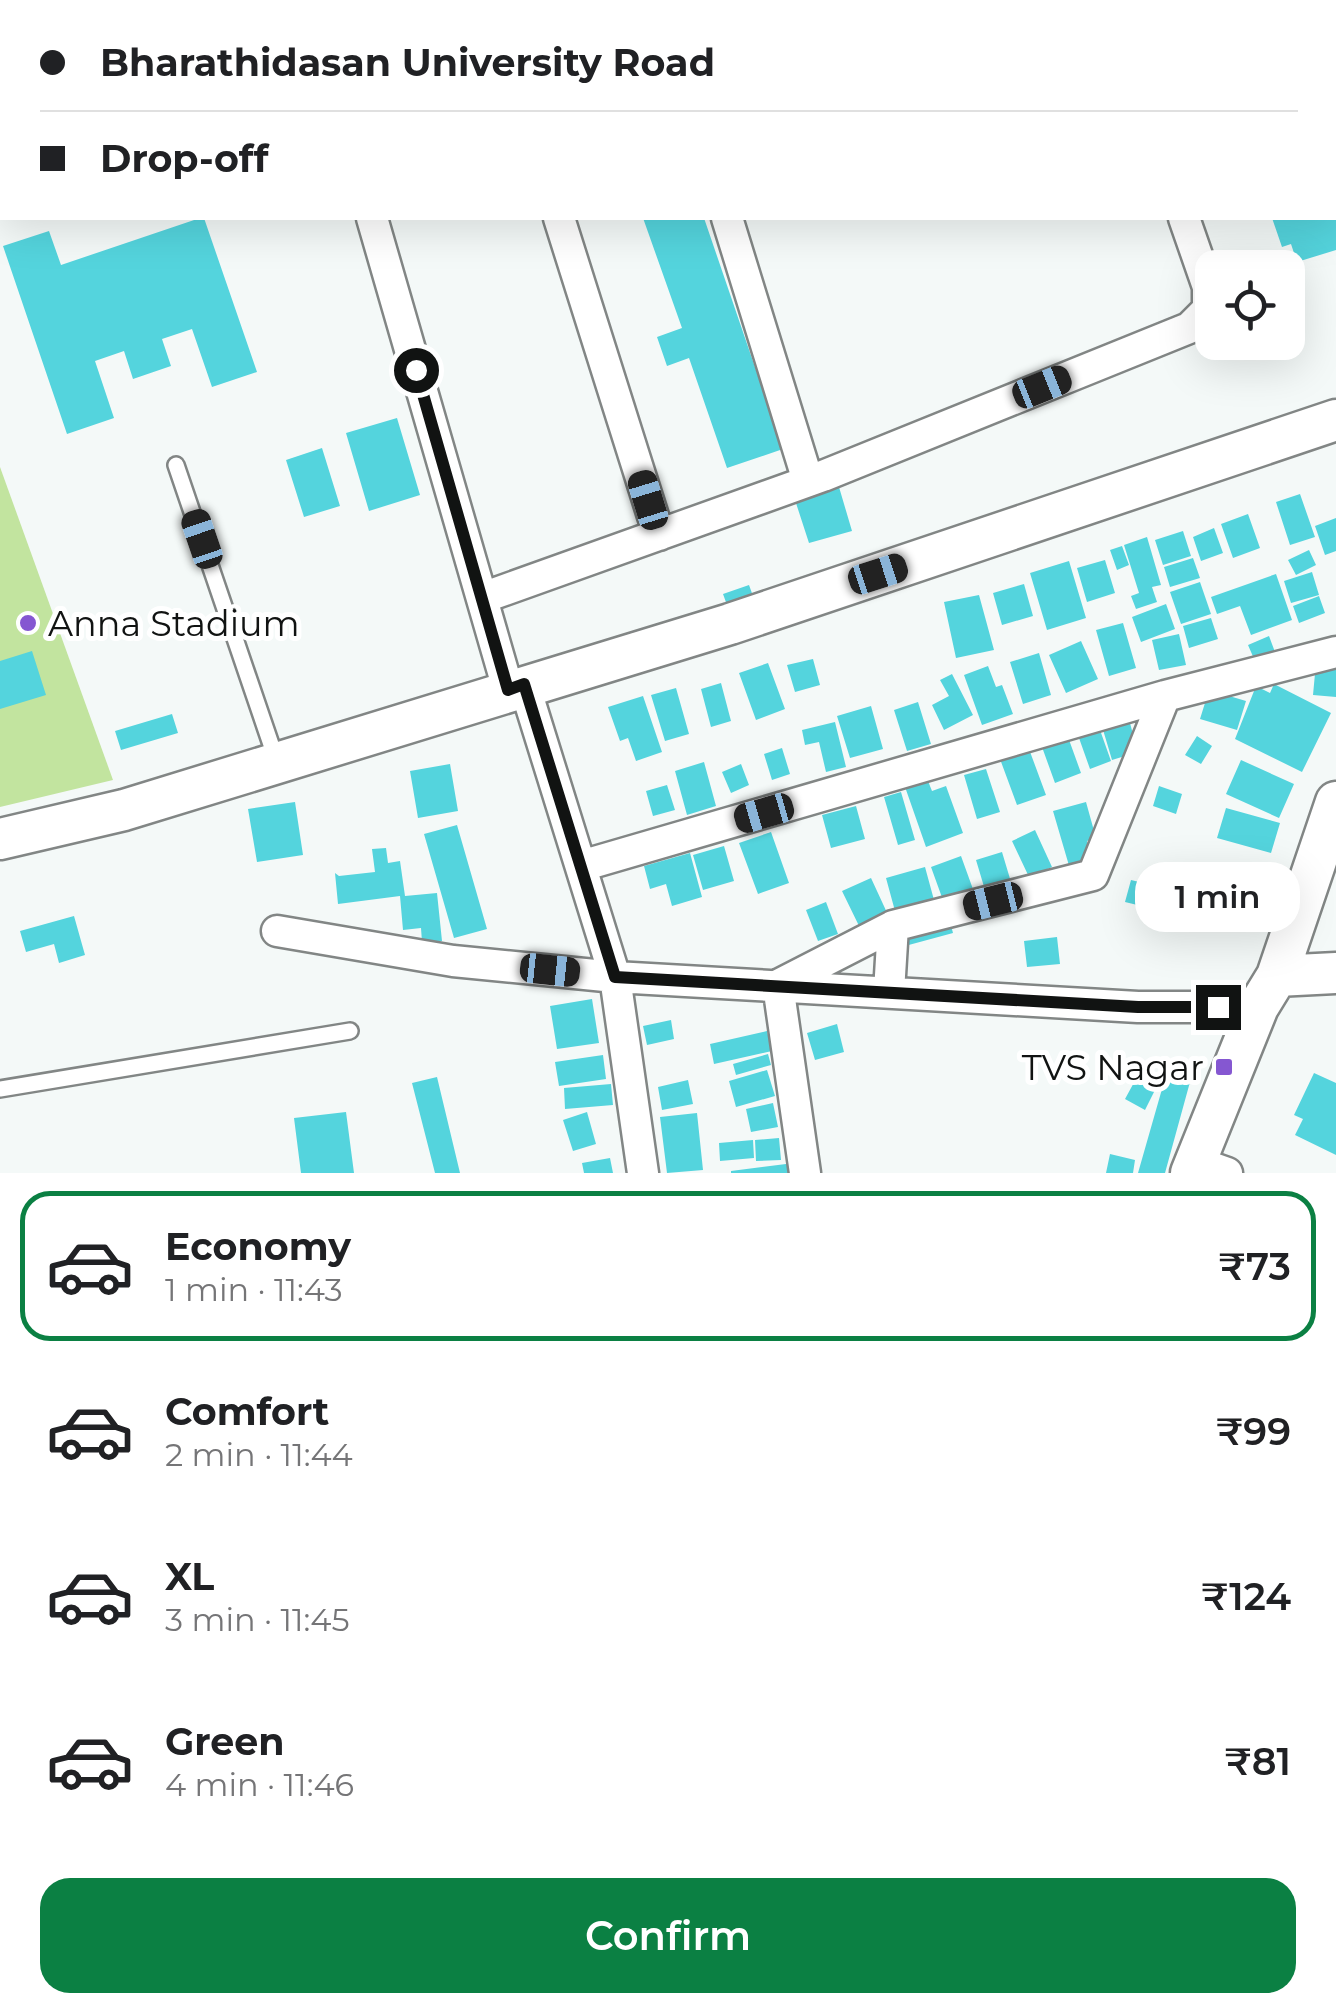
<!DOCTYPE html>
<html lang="en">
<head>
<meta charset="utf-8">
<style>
	:root { --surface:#fff; --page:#f2f2f2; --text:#202124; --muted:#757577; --line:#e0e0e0; --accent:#0b8043 }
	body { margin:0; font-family:Montserrat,sans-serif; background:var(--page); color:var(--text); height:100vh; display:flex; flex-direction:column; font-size:38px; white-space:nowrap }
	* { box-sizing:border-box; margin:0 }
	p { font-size:32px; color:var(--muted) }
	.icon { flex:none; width:55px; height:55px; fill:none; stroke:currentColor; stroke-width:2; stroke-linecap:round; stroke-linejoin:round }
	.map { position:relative; height:1173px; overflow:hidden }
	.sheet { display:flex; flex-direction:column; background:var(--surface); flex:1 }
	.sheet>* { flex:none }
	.guide { position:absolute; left:0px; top:0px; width:1338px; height:220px; box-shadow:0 10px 40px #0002; display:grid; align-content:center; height:220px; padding:0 40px; background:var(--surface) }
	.tools { position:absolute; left:1195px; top:250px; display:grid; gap:20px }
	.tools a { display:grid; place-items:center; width:110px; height:110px; border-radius:20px; background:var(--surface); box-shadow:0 10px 40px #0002; font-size:50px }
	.end { position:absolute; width:45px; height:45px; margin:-22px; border:12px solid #111312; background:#fff; box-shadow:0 0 0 5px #fff }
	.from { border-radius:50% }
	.bubble { position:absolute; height:70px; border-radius:30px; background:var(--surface); box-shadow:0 10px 40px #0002; font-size:32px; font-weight:600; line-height:70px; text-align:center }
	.car { position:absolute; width:30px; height:60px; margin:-30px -15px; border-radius:12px; box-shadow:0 0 8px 2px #0007; background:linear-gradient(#222 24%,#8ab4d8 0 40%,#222 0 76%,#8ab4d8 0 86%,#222 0) }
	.guide b { display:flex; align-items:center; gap:35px; height:95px; font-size:38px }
	.guide b+b { border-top:2px solid var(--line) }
	.guide i { width:25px; height:25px; background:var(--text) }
	ul { padding:18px 0 0; list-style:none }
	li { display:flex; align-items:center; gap:30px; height:150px; margin:0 20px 15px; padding:0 20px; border:5px solid transparent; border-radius:30px }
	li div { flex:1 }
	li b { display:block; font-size:38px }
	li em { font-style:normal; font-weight:600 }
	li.current { border-color:var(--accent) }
	li>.icon { width:90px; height:90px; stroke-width:1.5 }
	.cta { display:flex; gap:20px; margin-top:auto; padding:20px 40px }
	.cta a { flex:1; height:115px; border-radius:30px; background:var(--accent); color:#fff; font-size:40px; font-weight:600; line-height:115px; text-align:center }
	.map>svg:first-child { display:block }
	.green { fill:#c2e49f }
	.building { fill:#54d4dd }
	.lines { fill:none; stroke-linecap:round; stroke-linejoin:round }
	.service-casing { stroke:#828685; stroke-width:20 }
	.minor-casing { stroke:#828685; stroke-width:35 }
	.secondary-casing { stroke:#828685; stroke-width:45 }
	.service { stroke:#fff; stroke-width:15 }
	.minor { stroke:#fff; stroke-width:30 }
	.secondary { stroke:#fff; stroke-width:40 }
	.route { stroke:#111312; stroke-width:12 }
	.poi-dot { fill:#8557d1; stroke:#fff; stroke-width:4 }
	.labels { text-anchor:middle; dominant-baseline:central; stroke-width:10; stroke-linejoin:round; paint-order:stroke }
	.poi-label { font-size:35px; fill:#111312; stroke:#fff; text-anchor:start }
</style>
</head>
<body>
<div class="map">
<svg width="1336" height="1173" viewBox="0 0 1336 1173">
	<rect width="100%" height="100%" fill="#f4f9f8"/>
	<path class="green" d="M0,467L113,780L0,807Z"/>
	<path class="building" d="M200,218H204L257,372L212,387L192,329L162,339L171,366L133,379L124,351L95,361L114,418L67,434L3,246L49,231L61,265Z
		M643,218H704L783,449L727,468L689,358L667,366L657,337L682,328Z
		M1272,218H1336V250L1297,262L1291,244L1282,247Z
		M397,418L420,495L369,511L346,433Z
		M322,448L340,506L304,517L286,460Z
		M839,487L852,531L809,543L795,500Z
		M1300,494L1315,537L1290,545L1276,502Z
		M1248,514L1260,548L1233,558L1221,524Z
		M1336,518V551L1325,555L1315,526Z
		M1214,528L1223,553L1201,561L1193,537Z
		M1183,531L1191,556L1163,565L1155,540Z
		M1147,537L1161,585L1152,587L1157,602L1136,609L1131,596L1139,593L1124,545Z
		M1122,546L1129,565L1117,570L1110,550Z
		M1309,550L1316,565L1296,575L1288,560Z
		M1193,558L1200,578L1170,587L1164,567Z
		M1105,560L1115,593L1087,602L1077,568Z
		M1069,561L1086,618L1047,630L1030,573Z
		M1312,572L1319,595L1291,603L1284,581Z
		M1276,574L1292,620L1251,635L1240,606L1217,614L1211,597Z
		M1200,582L1211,614L1181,624L1170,592Z
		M1024,584L1033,616L1002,625L993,593Z
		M749,585L757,607L731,616L723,594Z
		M979,595L994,650L956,658L944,602Z
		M1319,596L1325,613L1299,623L1293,606Z
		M1166,604L1175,629L1141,642L1132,617Z
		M1211,618L1218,639L1189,648L1183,626Z
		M1123,623L1136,668L1109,676L1096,630Z
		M1179,634L1186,665L1159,670L1152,640Z
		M1269,636L1278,660L1258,668L1248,645Z
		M1081,641L1098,679L1066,693L1049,655Z
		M32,651L46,695L0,709V661Z
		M1039,653L1051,695L1023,704L1010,662Z
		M813,659L820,685L795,692L787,665Z
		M768,663L785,709L756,720L739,673Z
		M1316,663L1336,665V697L1313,695Z
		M988,666L996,687L1002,685L1013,714L982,725L964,675Z
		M952,674L973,715L944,730L932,705L949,696L940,680Z
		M721,683L731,721L711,727L701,689Z
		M1274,684L1331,713L1302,772L1235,739L1256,686L1270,693Z
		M676,688L689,734L665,741L651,695Z
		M1209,690L1246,701L1237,730L1200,719Z
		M643,696L662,752L636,761L628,738L620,741L608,707Z
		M918,702L931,744L907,751L894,710Z
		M871,706L883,749L850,758L837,716Z
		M172,714L178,733L121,750L115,731Z
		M1128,716L1138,752L1112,760L1101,723Z
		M835,722L846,767L826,772L819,742L805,745L802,730Z
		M1100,730L1111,761L1090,769L1079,738Z
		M1197,736L1212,746L1201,764L1185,755Z
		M1068,737L1081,773L1055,783L1042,747Z
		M782,748L790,774L772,780L764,754Z
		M1029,749L1046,795L1017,805L1000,759Z
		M1241,760L1294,784L1279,818L1226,794Z
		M704,762L716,806L687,815L675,771Z
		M450,764L458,811L418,818L410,771Z
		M741,764L749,785L731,793L722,772Z
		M986,769L1000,812L977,819L964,775Z
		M926,776L932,791L946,786L963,833L926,847L904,784Z
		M667,785L675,810L653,816L646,791Z
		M1159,786L1182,794L1176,814L1153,806Z
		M901,792L915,840L898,845L884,797Z
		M295,802L303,855L257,862L248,809Z
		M1086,802L1096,838L1087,841L1093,862L1070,869L1053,811Z
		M856,806L865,839L831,848L822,815Z
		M1226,808L1280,823L1271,853L1217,838Z
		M457,825L487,929L454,938L424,834Z
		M1035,830L1052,867L1029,877L1012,841Z
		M771,832L789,883L758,894L739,843Z
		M724,846L734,881L703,890L693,855Z
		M386,848L388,863L400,861L405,896L437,893L442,941L422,942L421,928L403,930L400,896L338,904L335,873L339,876L375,872L372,849Z
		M1002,852L1011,882L985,890L976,860Z
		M690,853L702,897L672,906L666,884L650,889L644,866Z
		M961,856L974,892L944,903L931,867Z
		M925,867L937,911L898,922L886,878Z
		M871,878L889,917L861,930L842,891Z
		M1131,880L1172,890L1166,912L1125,902Z
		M826,902L838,934L818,941L806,910Z
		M74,916L85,955L59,963L54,944L26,952L20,931Z
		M949,918L953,933L905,946L901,930Z
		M1057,937L1060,964L1027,967L1024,941Z
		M592,999L599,1043L557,1049L550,1006Z
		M671,1020L674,1039L647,1045L643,1026Z
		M837,1024L844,1052L815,1060L807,1033Z
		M767,1031L772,1051L714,1064L710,1044Z
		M768,1054L771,1065L736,1075L733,1064Z
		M603,1055L606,1079L559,1086L555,1062Z
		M767,1070L775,1096L736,1107L729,1081Z
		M1314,1073L1336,1083V1155L1295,1135L1303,1119L1294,1115Z
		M1166,1075L1190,1082L1165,1173H1138Z
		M437,1077L460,1173H435L412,1083Z
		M1137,1077L1156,1088L1145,1110L1125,1099Z
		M688,1080L693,1104L662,1110L658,1087Z
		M611,1084L613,1105L565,1109L564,1088Z
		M773,1103L778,1127L751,1132L746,1109Z
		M346,1112L354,1173H301L294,1118Z
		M587,1112L596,1144L573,1151L563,1120Z
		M697,1113L703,1170L667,1173L660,1117Z
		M779,1138L781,1160L756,1161L755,1140Z
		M753,1140L754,1158L720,1161L719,1143Z
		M1110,1154L1135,1160L1133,1173H1106Z
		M610,1158L613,1173H584L582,1163Z
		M794,1163L795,1173H731V1171Z"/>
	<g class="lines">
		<defs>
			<path id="service" d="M176,465L277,762
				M0,1089L350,1031"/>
			<path id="minor" d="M309,0L310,2
				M490,0L491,2
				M660,0V2
				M372,218L508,689
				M559,218L659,535
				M727,218L808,481
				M482,598L823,476L1189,328L1208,309V287L1184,218
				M524,684L615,977L643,1173
				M581,866L1165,696L1336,652
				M277,931L453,961L615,977L1138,1007H1258
				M889,992L893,926
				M1196,1162L1227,1173
				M805,1173L778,985L893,926L1093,875L1165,696"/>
			<path id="secondary" d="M0,839L124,810L730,624L1336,420
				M1277,976L1336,973
				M1191,1173L1258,1007L1277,976L1336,802"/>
		</defs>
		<use href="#service" class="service-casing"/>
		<use href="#minor" class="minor-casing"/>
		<use href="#secondary" class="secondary-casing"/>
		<use href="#service" class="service"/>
		<use href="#minor" class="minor"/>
		<use href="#secondary" class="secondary"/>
	</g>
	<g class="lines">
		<path class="route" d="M416,370L508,690L524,684L615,977L1138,1007H1218"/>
	</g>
	<g class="poi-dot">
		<circle cx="28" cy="623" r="10"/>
		<rect x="1214" y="1057" width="20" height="20" rx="5"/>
	</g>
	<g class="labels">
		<g class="poi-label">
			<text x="48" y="623">Anna Stadium</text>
			<text x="1204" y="1067" text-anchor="end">TVS Nagar</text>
		</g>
	</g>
</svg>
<div class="tools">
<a><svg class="icon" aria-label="locate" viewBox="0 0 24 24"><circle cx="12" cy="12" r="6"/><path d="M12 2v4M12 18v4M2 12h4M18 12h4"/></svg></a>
</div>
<i class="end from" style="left:416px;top:370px"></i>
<i class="end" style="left:1218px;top:1007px"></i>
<div class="bubble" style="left:1135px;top:862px;width:165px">1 min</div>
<i class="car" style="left:1042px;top:387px;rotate:68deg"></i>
<i class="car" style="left:648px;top:500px;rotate:343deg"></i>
<i class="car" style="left:202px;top:539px;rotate:341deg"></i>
<i class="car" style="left:878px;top:574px;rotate:72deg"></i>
<i class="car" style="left:764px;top:813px;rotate:254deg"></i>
<i class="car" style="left:993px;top:901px;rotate:256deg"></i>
<i class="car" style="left:550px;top:970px;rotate:96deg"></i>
<div class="guide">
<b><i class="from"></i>Bharathidasan University Road</b>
<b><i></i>Drop-off</b>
</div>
</div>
<section class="sheet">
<ul>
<li class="current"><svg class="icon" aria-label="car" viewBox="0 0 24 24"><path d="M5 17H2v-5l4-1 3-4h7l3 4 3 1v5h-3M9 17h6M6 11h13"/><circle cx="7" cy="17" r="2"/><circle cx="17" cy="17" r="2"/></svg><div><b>Economy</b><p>1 min · 11:43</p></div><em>₹73</em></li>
<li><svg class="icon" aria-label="car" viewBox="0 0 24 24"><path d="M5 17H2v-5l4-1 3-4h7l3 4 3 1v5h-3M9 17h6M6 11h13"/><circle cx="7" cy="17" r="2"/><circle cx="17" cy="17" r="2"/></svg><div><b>Comfort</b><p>2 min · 11:44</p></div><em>₹99</em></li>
<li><svg class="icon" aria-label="car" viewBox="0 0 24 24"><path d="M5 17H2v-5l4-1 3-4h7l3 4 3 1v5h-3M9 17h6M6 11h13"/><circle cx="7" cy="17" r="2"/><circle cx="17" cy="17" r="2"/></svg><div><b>XL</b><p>3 min · 11:45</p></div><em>₹124</em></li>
<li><svg class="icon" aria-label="car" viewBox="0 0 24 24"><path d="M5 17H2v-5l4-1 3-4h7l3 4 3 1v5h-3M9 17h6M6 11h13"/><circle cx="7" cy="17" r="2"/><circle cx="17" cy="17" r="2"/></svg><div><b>Green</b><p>4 min · 11:46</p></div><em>₹81</em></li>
</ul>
<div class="cta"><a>Confirm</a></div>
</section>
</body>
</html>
